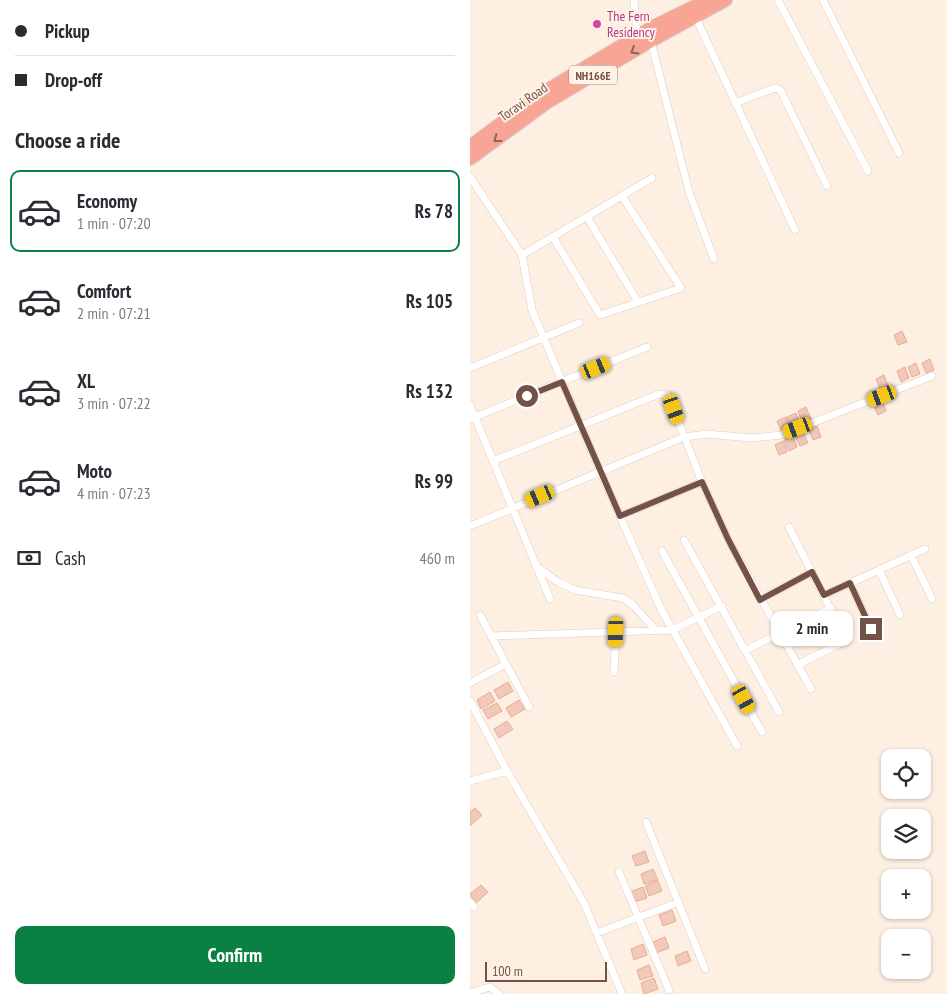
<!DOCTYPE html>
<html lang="en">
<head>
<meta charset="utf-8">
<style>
	:root { --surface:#fff; --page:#f7f7f7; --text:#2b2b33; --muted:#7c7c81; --line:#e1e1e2; --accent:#0b8043 }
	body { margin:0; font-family:"PT Sans Narrow",sans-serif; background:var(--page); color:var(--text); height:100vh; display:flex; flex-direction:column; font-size:19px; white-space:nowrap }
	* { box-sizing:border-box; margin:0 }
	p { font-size:16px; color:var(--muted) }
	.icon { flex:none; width:28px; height:28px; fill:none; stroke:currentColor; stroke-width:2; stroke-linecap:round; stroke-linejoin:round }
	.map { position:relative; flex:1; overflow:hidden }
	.details { display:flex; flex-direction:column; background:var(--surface); width:470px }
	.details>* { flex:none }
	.banner { display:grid; align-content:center; height:110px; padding:0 15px; background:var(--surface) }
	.fabs { position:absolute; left:411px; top:749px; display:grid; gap:10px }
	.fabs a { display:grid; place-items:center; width:50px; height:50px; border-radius:10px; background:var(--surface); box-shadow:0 1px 4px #0004; font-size:25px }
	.scale { position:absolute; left:15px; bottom:12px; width:122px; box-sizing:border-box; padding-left:5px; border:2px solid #745248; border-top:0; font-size:14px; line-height:18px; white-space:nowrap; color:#745248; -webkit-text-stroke:4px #fff3e7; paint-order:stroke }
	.end { position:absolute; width:22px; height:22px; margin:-11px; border:6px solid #745248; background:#fff; box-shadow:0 0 0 2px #fff }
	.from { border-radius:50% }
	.bubble { position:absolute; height:35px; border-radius:10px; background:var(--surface); box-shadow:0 1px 4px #0004; font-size:16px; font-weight:600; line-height:35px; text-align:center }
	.car { position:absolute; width:15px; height:30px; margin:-15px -8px; border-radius:6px; box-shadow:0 0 4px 1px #0007; background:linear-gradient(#f5c518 24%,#345 0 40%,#f5c518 0 76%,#345 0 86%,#f5c518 0) }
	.banner b { display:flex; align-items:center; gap:18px; height:48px; font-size:19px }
	.banner b+b { border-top:1px solid var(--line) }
	.banner i { width:12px; height:12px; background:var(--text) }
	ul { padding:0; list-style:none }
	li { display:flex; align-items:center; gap:15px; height:82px; margin:0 10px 8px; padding:0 5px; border:2px solid transparent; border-radius:10px }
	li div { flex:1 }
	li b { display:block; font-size:19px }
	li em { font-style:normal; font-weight:600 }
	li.active { border-color:var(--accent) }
	li>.icon { width:45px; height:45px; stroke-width:1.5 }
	h2 { padding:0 15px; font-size:22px; line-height:60px }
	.pay { display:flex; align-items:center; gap:12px; height:55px; padding:0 15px; font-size:19px }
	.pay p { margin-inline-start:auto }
	.action { display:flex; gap:10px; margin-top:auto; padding:10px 15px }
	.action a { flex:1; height:58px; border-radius:10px; background:var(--accent); color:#fff; font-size:20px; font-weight:600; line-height:58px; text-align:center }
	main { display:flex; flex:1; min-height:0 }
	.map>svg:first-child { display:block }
	.building { fill:#f2c9b8; stroke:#e5ad98 }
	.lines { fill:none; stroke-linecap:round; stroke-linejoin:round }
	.street-casing { stroke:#e3ccc0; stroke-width:8 }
	.highway-casing { stroke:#d8cfcc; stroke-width:14 }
	.street { stroke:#fff; stroke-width:7 }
	.highway { stroke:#f8a596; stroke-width:12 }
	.oneway { stroke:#8e6358 }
	.route { stroke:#745248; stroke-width:6 }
	.hotel-dot { fill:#d1479c; stroke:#fff3e7; stroke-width:2 }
	.labels { text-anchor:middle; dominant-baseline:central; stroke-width:4; stroke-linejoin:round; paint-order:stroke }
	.shield { fill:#fff3e7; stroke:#9e8278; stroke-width:1 }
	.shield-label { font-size:12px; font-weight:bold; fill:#745248 }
	.hotel-label { font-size:14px; fill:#b23c85; stroke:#fff3e7; text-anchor:start }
	.street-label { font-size:14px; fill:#745248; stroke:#fff3e7 }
</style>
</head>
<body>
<main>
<section class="details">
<div class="banner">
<b><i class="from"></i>Pickup</b>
<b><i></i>Drop-off</b>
</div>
<h2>Choose a ride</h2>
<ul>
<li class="active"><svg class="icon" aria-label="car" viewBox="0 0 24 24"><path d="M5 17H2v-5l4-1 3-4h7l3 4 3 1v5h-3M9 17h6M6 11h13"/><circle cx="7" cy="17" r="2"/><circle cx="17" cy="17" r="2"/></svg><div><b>Economy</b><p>1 min · 07:20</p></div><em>Rs 78</em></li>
<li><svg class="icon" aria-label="car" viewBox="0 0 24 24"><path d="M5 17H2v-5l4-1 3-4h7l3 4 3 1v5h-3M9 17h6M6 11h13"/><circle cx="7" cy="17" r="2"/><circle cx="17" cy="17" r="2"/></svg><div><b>Comfort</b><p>2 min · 07:21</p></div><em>Rs 105</em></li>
<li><svg class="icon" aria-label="car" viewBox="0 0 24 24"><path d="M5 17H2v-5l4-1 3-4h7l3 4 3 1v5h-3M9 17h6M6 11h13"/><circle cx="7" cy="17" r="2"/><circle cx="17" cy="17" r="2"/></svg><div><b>XL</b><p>3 min · 07:22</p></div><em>Rs 132</em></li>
<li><svg class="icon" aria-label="car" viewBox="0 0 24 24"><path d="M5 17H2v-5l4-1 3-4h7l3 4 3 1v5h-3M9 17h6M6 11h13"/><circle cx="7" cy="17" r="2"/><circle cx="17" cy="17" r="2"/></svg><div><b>Moto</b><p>4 min · 07:23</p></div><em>Rs 99</em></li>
</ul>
<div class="pay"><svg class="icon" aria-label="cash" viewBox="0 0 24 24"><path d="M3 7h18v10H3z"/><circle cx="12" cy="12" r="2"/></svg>Cash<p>460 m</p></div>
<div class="action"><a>Confirm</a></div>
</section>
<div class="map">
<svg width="477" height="994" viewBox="0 0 477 994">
	<rect width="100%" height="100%" fill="#fdefe1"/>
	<path class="building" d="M432,331L437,342L428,345L424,335Z
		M460,359L464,370L456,373L452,363Z
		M446,363L450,374L442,377L438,367Z
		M435,367L439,378L431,382L427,371Z
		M414,375L418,386L410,389L406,379Z
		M412,400L416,411L408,415L403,404Z
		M336,407L341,419L332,422L328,411Z
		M326,413L330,424L322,427L317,417Z
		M316,417L320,428L312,432L307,421Z
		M347,426L351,437L343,440L339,430Z
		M333,432L338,443L330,446L325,436Z
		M323,436L327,447L319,451L314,440Z
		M313,441L317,452L309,455L305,445Z
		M38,682L43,691L29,699L24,690Z
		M20,692L25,701L11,709L7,700Z
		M49,700L55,709L41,717L36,708Z
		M27,703L32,711L18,719L13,710Z
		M37,721L43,729L29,738L24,729Z
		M5,808L12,815L0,826V812Z
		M175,851L179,862L166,866L162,856Z
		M183,869L188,880L174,884L171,874Z
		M188,881L192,891L179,896L175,886Z
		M11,885L18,892L5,904L0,894Z
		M173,887L177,898L164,902L160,892Z
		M202,910L206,921L193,926L189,915Z
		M195,937L199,948L186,953L183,942Z
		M173,944L177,955L164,960L161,949Z
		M217,951L221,961L208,966L205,956Z
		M179,965L183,976L170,980L167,970Z
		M184,978L188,989L174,994L171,983Z"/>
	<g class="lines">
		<defs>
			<path id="street" d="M164,0L167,36
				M308,0L398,171
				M353,0L429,153
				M225,16L325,230
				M181,41L219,192L244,259
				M265,103L302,89L307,88L311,91L357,186
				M0,177L52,255L62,310L130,471L191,609L267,746
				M117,217L168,302
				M83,237L130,315L211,288L152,196
				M52,255L182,178
				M0,368L109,323
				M0,405L80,599
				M0,419L177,347
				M23,461L189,394L198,395L232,482L258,539L341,689
				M150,516L232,482
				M0,526L214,437L237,434L281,438L311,435L462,376
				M319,527L375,638L371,643L327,665
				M214,540L309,712
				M192,551L292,732
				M441,555L462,599
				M66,566L88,582L105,590L153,598L162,604L186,630
				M409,570L430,615
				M380,583L401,629
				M354,595L455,549
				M290,600L342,572
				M10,615L59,707
				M21,636L202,630L252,606
				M276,650L361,608
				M144,672L146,632
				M0,683L36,664
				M0,701L37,771L114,903L152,994
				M0,781L37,771
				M176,822L235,969
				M149,872L199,990
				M0,902L4,907
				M127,933L209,902
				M0,993L20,987L29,994"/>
			<path id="highway" d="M0,146L72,93L184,26L237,0
				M0,159L78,102L181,41L256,0"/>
		</defs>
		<use href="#street" class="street-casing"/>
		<use href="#highway" class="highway-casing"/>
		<use href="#street" class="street"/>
		<use href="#highway" class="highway"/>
	</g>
	<defs><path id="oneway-chevron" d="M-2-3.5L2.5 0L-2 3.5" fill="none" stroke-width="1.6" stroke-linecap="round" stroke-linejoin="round" transform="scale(1.25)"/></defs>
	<g class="oneway">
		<use href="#oneway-chevron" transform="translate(164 51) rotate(149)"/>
		<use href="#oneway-chevron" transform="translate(27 139) rotate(143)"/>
	</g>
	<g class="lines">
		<path class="route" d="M57,396L92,382L150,516L232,482L258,539L290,600L342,572L354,595L380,583L401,629"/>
	</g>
	<circle class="hotel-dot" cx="127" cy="24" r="5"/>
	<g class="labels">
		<rect class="shield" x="99" y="65.5" width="48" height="19" rx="4"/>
		<g class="shield-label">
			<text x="123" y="75">NH166E</text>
		</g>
		<g class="hotel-label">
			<text x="137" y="16">The Fern<tspan x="137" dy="16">Residency</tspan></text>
		</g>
		<g class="street-label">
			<text transform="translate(53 102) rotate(-35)">Toravi Road</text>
		</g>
	</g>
</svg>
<div class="fabs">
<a><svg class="icon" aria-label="locate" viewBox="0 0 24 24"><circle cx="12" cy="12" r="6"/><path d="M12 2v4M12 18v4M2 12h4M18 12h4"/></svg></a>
<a><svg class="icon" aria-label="layers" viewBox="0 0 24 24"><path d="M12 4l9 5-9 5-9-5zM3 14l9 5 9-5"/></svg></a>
<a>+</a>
<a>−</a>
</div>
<div class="scale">100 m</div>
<i class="end from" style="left:57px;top:396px"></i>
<i class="end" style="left:401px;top:629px"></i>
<div class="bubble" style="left:301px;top:611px;width:82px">2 min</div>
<i class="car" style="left:126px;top:368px;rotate:68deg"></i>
<i class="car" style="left:412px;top:396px;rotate:249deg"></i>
<i class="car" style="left:204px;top:409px;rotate:161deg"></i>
<i class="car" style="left:328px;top:428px;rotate:249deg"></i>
<i class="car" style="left:70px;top:496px;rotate:247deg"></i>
<i class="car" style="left:146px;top:632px;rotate:182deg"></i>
<i class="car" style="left:274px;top:699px;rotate:151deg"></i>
</div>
</main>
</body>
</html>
